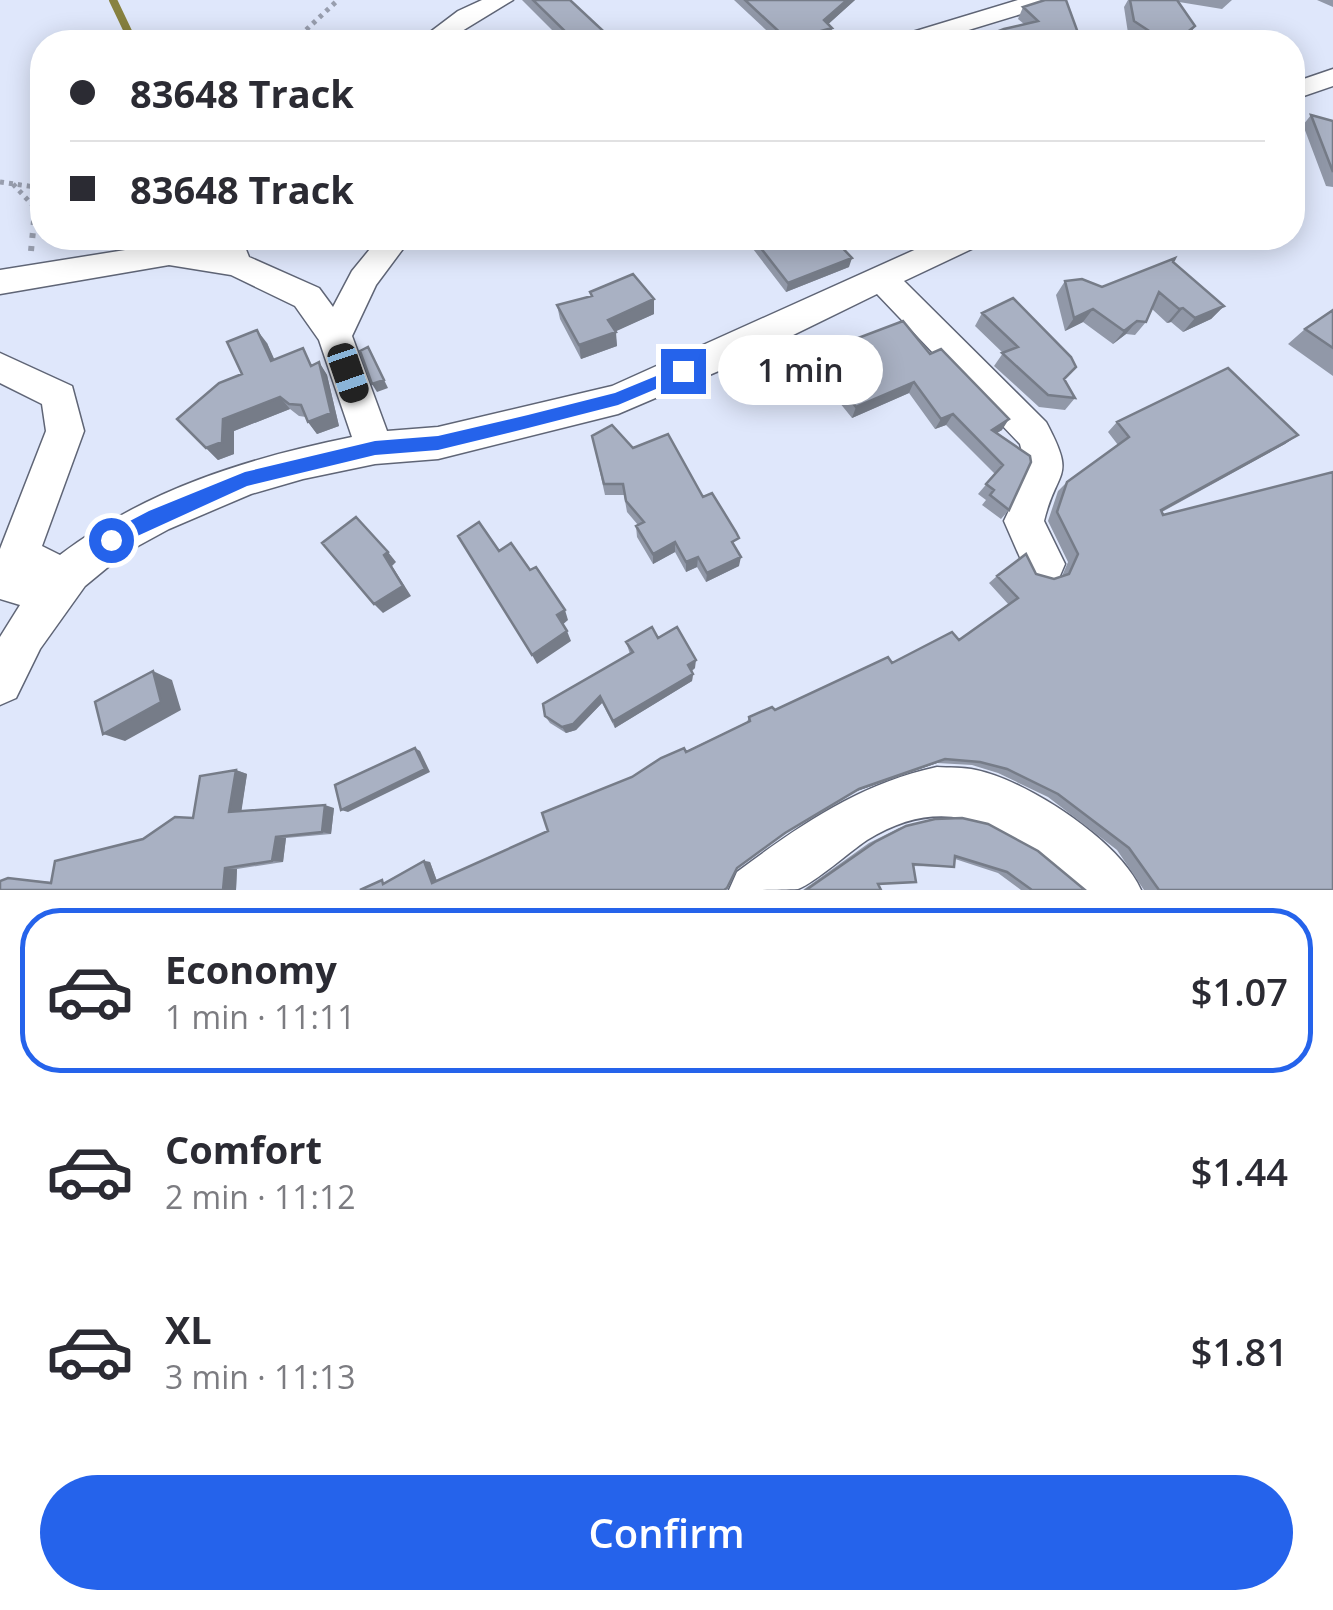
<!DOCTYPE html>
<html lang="en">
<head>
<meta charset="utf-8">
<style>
	:root { --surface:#fff; --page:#f2f2f3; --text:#2b2b33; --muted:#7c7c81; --line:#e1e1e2; --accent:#2563eb }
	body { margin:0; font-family:"Open Sans",sans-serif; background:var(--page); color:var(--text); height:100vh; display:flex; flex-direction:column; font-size:38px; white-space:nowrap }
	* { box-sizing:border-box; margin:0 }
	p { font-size:32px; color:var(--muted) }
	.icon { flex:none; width:55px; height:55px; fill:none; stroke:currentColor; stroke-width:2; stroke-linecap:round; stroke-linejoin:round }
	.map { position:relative; height:890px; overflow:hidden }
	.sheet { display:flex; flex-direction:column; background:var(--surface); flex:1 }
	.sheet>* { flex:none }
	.top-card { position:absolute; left:30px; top:30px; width:1275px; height:220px; border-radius:40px; box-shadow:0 5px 25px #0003; display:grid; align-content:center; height:220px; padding:0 40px; background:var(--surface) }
	.end { position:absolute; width:45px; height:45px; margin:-22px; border:12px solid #2563eb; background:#fff; box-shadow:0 0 0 5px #fff }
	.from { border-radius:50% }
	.bubble { position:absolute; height:70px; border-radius:35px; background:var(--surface); box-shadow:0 5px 25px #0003; font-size:32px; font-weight:600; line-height:70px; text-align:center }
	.car { position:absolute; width:30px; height:60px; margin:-30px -15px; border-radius:12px; box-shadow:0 0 8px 2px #0007; background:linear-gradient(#222 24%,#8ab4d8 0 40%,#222 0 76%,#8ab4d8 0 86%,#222 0) }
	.top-card b { display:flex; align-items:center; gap:35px; height:95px; font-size:38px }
	.top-card b+b { border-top:2px solid var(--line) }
	.top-card i { width:25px; height:25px; background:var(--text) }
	ul { padding:18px 0 0; list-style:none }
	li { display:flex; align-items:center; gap:30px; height:165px; margin:0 20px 15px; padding:0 20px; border:5px solid transparent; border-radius:40px }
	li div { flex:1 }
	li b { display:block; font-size:38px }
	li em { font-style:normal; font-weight:600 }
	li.current { border-color:var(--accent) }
	li>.icon { width:90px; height:90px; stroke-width:1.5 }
	.primary-button { display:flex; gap:20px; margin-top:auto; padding:20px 40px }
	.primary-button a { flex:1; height:115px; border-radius:60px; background:var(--accent); color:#fff; font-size:40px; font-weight:600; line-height:115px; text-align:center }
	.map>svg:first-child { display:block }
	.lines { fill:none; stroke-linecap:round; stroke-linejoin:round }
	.stream { stroke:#888240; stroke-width:8 }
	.minor-casing { stroke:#5f6576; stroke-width:3 }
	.path-far1 { stroke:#989eae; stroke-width:5; stroke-dasharray:4 5; stroke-linecap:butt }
	.path { stroke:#989eae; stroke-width:6; stroke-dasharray:5 8; stroke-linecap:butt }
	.minor { fill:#fff; fill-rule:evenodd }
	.wall { fill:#9198a8 }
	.shaded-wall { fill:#767c88 }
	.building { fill:#a9b1c3; stroke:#767c88; stroke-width:2.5 }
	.route { fill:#2563eb }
</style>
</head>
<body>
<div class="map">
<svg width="1333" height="890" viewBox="0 0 1333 890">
	<rect width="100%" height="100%" fill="#dfe7fb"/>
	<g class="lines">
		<path class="stream" d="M113,0L133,42"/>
		<defs>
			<path id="minor" d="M482,0H513L444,42H417L458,11Z
				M1018,0H1055L1051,5L929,42H893L896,37Z
				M1333,69V86L1292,100V83Z
				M217,238H247L245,247L249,257L319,288L333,307L352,271L379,238H411L376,285L352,336L387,431L438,427L612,386L941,238H982L978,246L904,281L1046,422C1077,480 1057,467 1044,521L1065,564L1059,578L1044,583L1029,578L1004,521L1027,472L1020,444L877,294L728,367L618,414L438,459L375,464L303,479L251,494L169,529L125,553L85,586L40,649L16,698L0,705V637L20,605L0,599V549L46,431L42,404L0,383V353L72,386L84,431L42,546L60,555C145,490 248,458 352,437L319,340L295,306L231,275L169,265L0,294V270L169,243L215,250Z
				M937,767C949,768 963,767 976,770C1028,781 1120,841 1141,890H1077C1014,831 952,787 867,840C849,852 816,882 798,889C781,890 748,890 729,890L737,872C800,825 859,784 937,767Z"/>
		</defs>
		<use href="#minor" class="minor-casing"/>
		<path class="path-far1" d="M293,42L338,0
			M0,182L42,188
			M13,184L38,211
			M33,223L42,208"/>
		<path class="path" d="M31,251L34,221"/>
		<use href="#minor" class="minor"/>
	</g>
	<path class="wall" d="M522,0H570L615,42H564Z
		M734,0H855L828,24L832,28L830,38L812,42H779Z
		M1128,0H1232L1222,9L1179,2L1188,37L1182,42H1142L1128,33L1124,7Z
		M1317,0H1333V7Z
		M1023,7L1080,42L1024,24L1018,19Z
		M1311,115L1333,121V187L1326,186L1303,125Z
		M751,238H833L849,267L786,292L750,245Z
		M1173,262L1224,306L1211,319L1183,332L1171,322L1167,323L1152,309L1146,322L1135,335L1126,334L1113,344L1083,322L1065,331L1056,295L1065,281L1102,287Z
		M590,292L654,299V314L615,331L617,346L581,359L560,319L557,305L591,296Z
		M1333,310V376L1288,344L1305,329Z
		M982,313L1065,381L1075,398L1065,410L1039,407L994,366L1003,353L975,326Z
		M267,343L274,360L313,365L319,362L327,375L339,426L317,434L308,422L306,417L299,416L290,409L234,431V454L218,460L177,419L242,374Z
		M930,354L1002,430L997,433L1030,456L1009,510L1001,519L982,505L986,500L978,494L995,474L946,425L935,429L909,393L852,418L810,366L813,355Z
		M1117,422L1298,435L1285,444L1162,512L1333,890H1144L1117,850L1048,797L998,773L972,765L937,763L854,792L785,833L737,868L724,890L390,881L424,861L430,862L437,881L548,831L632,777L747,722L749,717L775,710L892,663L959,640L1009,605L989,583L997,576L1036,574L1054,579L1062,576L1068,562L1048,521L1058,491L1067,482L1118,445L1108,432Z
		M592,436L633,448L703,497L736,549L739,566L706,582L697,567L686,572L675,552L653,564L637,537L636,526L638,525L627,512L624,495H605Z
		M658,638L695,668L692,671L693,674L692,681L615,728L602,703L576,730L566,733L550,723L545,716L630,654L626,642Z
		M236,770L247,774L241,811L334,808L331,834L286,838L283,862L237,869L236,890H0L8,878L51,882L143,839L193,818Z
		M935,819L1085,890H1021L998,873L955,859L954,867L913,866L878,884L880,890H803L869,843L899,828Z"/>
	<path class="shaded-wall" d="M847,0H855L823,29L824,20Z
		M1195,26L1188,37L1182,42H1175Z
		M832,28L830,38L812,42H788V40Z
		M852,258L849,267L786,292L788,283Z
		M654,299V314L610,334L608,320Z
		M1224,306L1211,319L1183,332L1195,318Z
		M1183,308L1171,322L1167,323L1179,309Z
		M1093,309L1083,322L1065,331L1074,318Z
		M1137,321L1126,334L1113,344L1124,331Z
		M257,330L267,343L281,374L271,361Z
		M616,332L617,346L581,359L579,345Z
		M368,347L388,388L377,392L372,384Z
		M319,362L327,375L339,426L317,434L308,422Z
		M914,382L909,393L852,418L856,407Z
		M280,397L290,409L234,431V454L218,460L206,448L223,419Z
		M953,414L946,425L935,429L941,419Z
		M1009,419L1002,430L985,440L992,430Z
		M1298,435L1285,444L1150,518L1161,510Z
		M675,542V552L653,564V554Z
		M388,552L396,562L392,566L411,596L383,613L374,604L384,555Z
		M698,557L697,567L686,572V562Z
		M741,557L739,566L706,582L707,573Z
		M565,610L568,620L561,626L557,615Z
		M567,631L571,641L537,664L532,655Z
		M696,660L695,668L688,673V665Z
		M153,671L172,680L181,710L125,741L103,734Z
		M693,674L692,681L615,728L613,721Z
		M600,696L602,703L576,730L566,733L562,727Z
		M415,748L420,751L430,772L348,812L341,810Z
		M945,759L937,763L854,792L859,789Z
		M236,770L247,774L241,814L229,812Z
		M325,805L334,808L331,834L322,832Z
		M276,837L286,838L283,862L272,861Z
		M424,861L430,862L438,884L432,883Z
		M225,868L237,869L236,890H223Z"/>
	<path class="building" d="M533,0H570L615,42H576Z
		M745,0H847L824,20L832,28L788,40Z
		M1045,0H1066L1081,41L1077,42H970L1004,29L1038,21L1023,7Z
		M1130,0H1177L1195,26L1175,42H1166L1134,21Z
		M1311,115L1333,121V172Z
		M753,238H833L852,258L788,283Z
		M1175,258L1173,262L1224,306L1195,318L1183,308L1179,309L1159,292L1146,322L1137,321L1124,331L1093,309L1074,318L1065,281L1082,279L1102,287Z
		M633,274L654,299L608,320L616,332L579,345L557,305L592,296L590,292Z
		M1013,298L1071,357L1076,367L1064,379L1075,398L1048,395L1002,353L1018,347L982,313Z
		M1333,310V348L1305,329Z
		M903,321L930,354L941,349L1009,419L992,430L1030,456L1031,462L1009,510L990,495L994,490L986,484L1003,465L953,414L941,419L914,382L856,407L813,355Z
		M257,330L271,361L303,348L311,366L319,362L331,413L308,422L301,405L289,404L280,397L223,419L222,442L206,448L177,419L219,383L242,374L227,342Z
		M368,347L384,380L372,384L360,351Z
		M1228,368L1298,435L1161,510L1163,515L1333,472V890H1159L1129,848L1058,794L1007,769L980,762L945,759L859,789L785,833L737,868L727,888L724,890H360L382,880L383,884L424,861L432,883L548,831L542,813L632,777L661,758L684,748L686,752L750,721L749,717L772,707L775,710L888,657L892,663L952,632L959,640L1018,598L997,576L1026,554L1036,574L1054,579L1069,574L1078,554L1057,512L1067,482L1129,437L1117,422Z
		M612,425L633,448L668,434L703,497L712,493L736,532L739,538L732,542L741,557L707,573L698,557L686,562L675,542L653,554L636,526L644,522L626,501L623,484H604L592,436Z
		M356,517L388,552L384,555L403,586L374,604L322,543Z
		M479,522L499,551L511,543L530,570L536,567L565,610L557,615L567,631L532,655L458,536Z
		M652,627L658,638L677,627L696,660L688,665L693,674L613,721L600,696L573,724L562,727L545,716L543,704L633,652L626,642Z
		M153,671L161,702L103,734L95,702Z
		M415,748L425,769L341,810L335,785Z
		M236,770L229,812L325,805L322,832L276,837L272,861L225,868L223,890H0V881L8,878L51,883L55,861L143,839L175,817L193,818L200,776Z
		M962,818L988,824L1038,851L1085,890H1032L1007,872L955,856L954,867L913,864L916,882L878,884L881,890H806L875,842L906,826L935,819Z"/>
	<path class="route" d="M683,365L691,371L689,375L618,405L528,428L438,450L375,455L247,486L111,548L102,540L105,534L149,511L245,472L375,441L438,436L528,415L615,393Z"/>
</svg>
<i class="end from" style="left:111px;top:540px"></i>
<i class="end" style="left:683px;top:371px"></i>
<div class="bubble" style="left:718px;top:335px;width:165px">1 min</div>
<i class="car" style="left:348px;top:373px;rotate:161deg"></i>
<div class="top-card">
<b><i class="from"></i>83648 Track</b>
<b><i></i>83648 Track</b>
</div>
</div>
<section class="sheet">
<ul>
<li class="current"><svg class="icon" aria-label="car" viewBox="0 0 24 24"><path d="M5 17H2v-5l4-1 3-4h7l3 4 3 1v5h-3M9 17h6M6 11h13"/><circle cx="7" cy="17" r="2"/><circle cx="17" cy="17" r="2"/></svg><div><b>Economy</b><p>1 min · 11:11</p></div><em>$1.07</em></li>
<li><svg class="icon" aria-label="car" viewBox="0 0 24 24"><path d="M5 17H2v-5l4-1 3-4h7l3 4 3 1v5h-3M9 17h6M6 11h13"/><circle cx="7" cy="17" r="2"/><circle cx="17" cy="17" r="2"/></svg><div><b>Comfort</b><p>2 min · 11:12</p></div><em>$1.44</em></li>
<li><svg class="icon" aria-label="car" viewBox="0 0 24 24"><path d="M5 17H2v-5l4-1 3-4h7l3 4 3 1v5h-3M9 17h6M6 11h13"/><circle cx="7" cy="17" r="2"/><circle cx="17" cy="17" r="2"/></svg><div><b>XL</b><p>3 min · 11:13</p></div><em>$1.81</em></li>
</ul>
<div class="primary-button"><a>Confirm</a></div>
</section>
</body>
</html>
